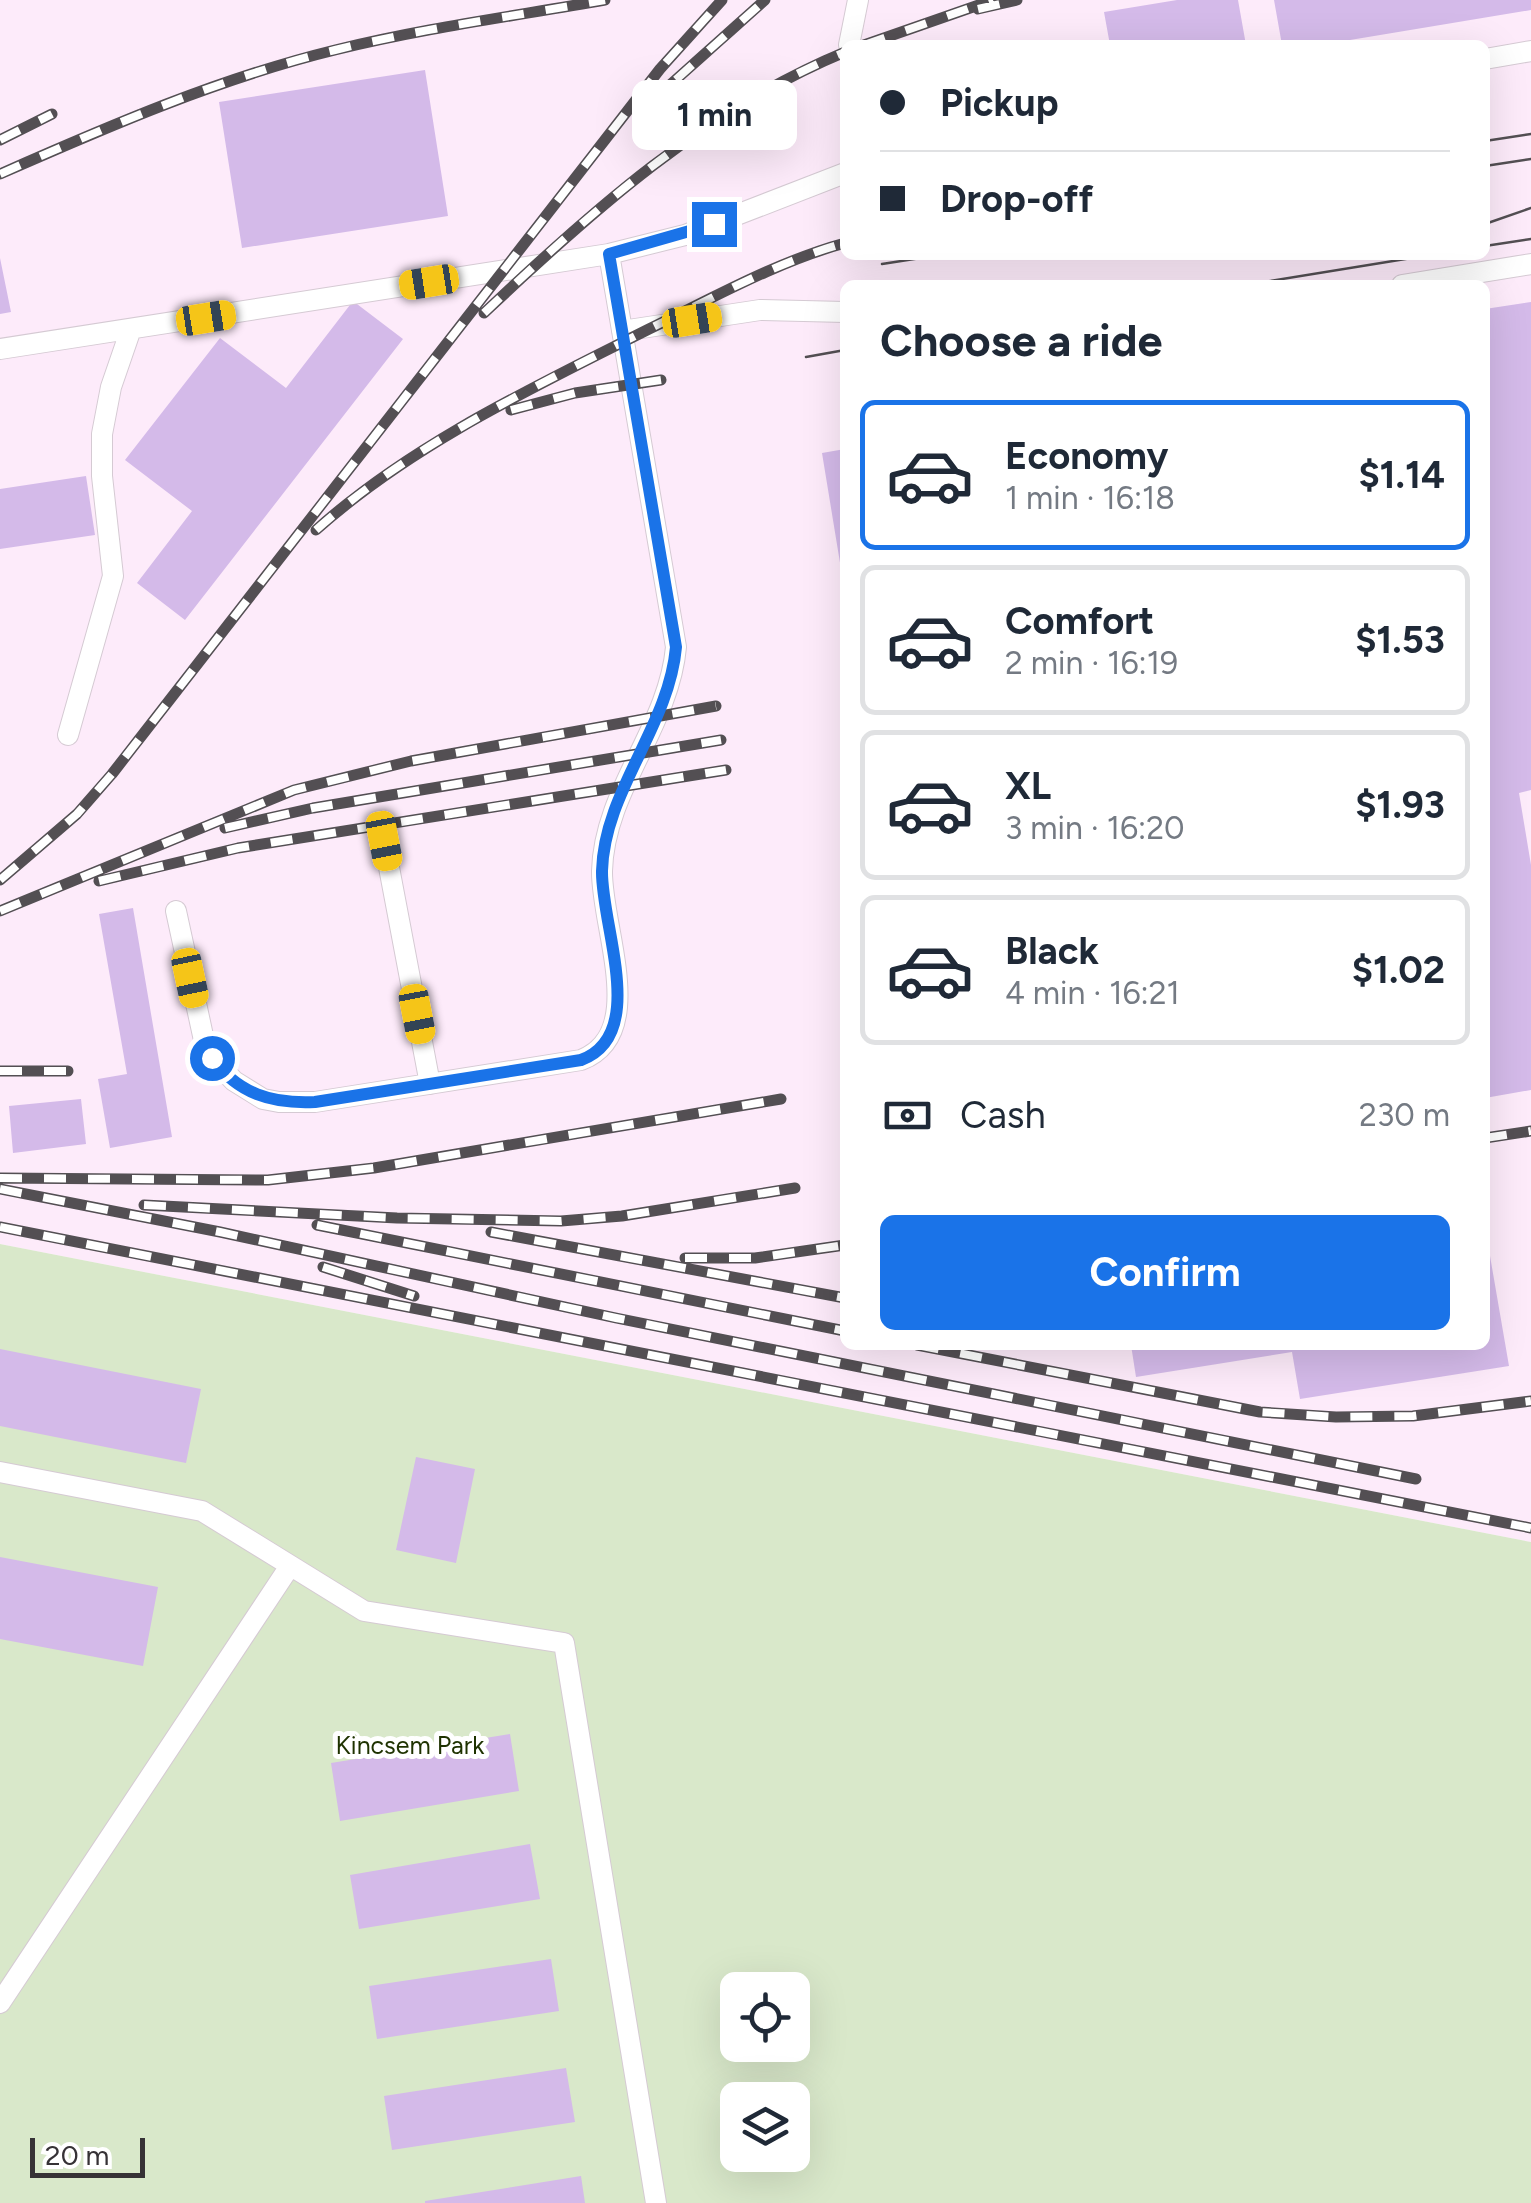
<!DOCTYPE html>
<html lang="en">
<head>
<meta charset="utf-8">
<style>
	:root { --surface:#fff; --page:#f6f6f7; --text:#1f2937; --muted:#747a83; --line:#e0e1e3; --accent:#1a73e8 }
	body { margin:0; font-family:Figtree,sans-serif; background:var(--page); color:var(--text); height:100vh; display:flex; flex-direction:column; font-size:38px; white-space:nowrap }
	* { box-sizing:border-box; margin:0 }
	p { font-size:32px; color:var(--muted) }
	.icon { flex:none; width:55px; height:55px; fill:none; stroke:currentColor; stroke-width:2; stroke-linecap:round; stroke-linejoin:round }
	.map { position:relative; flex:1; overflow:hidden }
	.details { position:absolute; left:840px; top:280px; width:650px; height:1070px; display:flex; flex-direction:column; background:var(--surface); border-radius:15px; box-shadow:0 10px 40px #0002 }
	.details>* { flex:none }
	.banner { position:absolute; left:840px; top:40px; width:650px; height:220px; border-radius:15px; box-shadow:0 10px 40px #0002; display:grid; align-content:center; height:220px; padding:0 40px; background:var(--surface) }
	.controls { position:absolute; left:720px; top:1972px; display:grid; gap:20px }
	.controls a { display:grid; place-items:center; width:90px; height:90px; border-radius:15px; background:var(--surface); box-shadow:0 10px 40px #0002; font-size:50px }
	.scale { position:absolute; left:30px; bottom:25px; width:115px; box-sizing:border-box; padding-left:10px; border:5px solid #363236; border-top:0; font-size:28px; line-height:35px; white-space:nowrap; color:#363236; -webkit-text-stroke:8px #fff; paint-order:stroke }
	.end { position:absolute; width:45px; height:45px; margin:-22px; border:12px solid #1a73e8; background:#fff; box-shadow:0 0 0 5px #fff }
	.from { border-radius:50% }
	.bubble { position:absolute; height:70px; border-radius:15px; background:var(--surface); box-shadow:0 10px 40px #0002; font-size:32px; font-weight:700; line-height:70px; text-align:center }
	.car { position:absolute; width:30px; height:60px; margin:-30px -15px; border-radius:12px; box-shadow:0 0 8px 2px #0007; background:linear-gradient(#f5c518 24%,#345 0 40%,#f5c518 0 76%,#345 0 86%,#f5c518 0) }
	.banner b { display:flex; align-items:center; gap:35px; height:95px; font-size:38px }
	.banner b+b { border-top:2px solid var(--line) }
	.banner i { width:25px; height:25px; background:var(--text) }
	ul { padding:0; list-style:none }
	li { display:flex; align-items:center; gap:30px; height:150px; margin:0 20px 15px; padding:0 20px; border:5px solid var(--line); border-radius:15px }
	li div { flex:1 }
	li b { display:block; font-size:38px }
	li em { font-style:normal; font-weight:700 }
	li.current { border-color:var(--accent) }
	li>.icon { width:90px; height:90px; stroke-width:1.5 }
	h2 { padding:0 40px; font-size:45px; line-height:120px }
	.pay { display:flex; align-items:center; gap:25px; height:110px; padding:0 40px; font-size:38px }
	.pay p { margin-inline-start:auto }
	.button { display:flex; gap:20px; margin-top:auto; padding:20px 40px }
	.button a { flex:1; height:115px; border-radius:15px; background:var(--accent); color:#fff; font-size:40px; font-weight:700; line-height:115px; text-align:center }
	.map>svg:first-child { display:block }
	.built { fill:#fdebfa; fill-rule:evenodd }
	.green { fill:#d9e8ca; fill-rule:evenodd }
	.building { fill:#d4bae9 }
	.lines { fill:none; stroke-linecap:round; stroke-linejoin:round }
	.lane-casing { stroke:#d5cad3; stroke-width:22 }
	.lane { stroke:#fff; stroke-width:20 }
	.tram { stroke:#534f53; stroke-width:2.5 }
	.rail-casing { stroke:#534f53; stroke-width:11 }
	.rail { stroke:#fff; stroke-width:8; stroke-dasharray:22; stroke-linecap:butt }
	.route { stroke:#1a73e8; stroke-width:12 }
	.labels { text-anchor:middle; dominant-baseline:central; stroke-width:10; stroke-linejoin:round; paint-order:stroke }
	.park-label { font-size:25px; fill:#1e3200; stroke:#fff }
</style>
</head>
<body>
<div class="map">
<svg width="1531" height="2203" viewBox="0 0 1531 2203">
	<rect width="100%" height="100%" fill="#fff8fe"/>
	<path class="built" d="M0,0H1531V1542L0,1244ZM845,45H1485V255H845ZM845,285H1485V1345H845Z"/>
	<path class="green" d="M0,1244L1531,1542V2203H0ZM738,1990H792V2045H738ZM738,2100H792V2155H738Z"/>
	<path class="building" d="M1177,0H1238L1246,45H1110L1104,12Z
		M1274,0H1531V10L1320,45H1282Z
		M425,70L448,216L242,248L219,102Z
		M0,258L11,312L0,314Z
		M353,301L403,339L185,620L137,583L192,511L125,460L220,338L286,388Z
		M1531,302V790L1519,793L1531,865V1090L1485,1098V309Z
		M845,449V580L843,581L822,453Z
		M86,476L95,535L0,549V489Z
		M133,908L172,1137L110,1148L98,1079L127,1074L99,914Z
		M81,1099L86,1144L13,1153L9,1106Z
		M1485,1227L1509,1366L1300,1399L1292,1352L1136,1377L1131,1345H1485Z
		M0,1349L201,1389L186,1463L0,1426Z
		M416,1457L475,1469L456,1563L396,1550Z
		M0,1557L158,1587L143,1666L0,1639Z
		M510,1734L519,1791L340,1821L331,1763Z
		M530,1844L540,1899L359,1929L350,1875Z
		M551,1959L559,2011L377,2039L369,1986Z
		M566,2068L575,2122L392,2150L384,2096Z
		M581,2176L585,2203H425V2201Z"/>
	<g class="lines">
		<defs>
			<path id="lane" d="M849,45L858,0
				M1485,59L1531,51
				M1402,285L1531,264
				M622,331L760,310L845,312
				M0,349L609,254L685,235L845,173
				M68,735L113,576L102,476V434L111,387L131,329
				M384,841L430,1084
				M176,911L205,1045L212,1058L234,1081L263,1099L279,1102H315L581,1060C649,1034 601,927 602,871C604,790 669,727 676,647L609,254
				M0,1472L202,1511L364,1611L564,1643L656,2203
				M0,2003L290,1566"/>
		</defs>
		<use href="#lane" class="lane-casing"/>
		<use href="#lane" class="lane"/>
		<path class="tram" d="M1485,141L1531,134
			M1485,166L1531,159
			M1485,224L1531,208
			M1485,246L1531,239
			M882,264L940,255
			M1246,285L1430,255
			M806,357L845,350"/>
		<defs>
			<path id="rail" d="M978,9L1017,0
				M864,45L993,0
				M643,109L765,0
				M0,140L52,114
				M0,174C109,126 220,78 335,50C424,28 515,16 605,0
				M484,313C593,210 705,110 845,52
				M511,410L575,393L661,380
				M316,530C412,444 534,387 649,329C713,298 776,262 845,243
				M225,828L313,808L721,740
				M0,880L77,814L112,774L660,69L722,0
				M99,881L238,848L726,770
				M0,911L294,790L411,761L716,706
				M0,1071H68
				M1485,1138L1531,1131
				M0,1178L268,1180L374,1168L781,1099
				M0,1189L220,1232L616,1318L1416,1479
				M144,1205L397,1218L561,1221L622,1216L795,1188
				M317,1225L845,1331
				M0,1227L1531,1528
				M491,1232L845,1298
				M685,1258H755L845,1245
				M323,1267L414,1296
				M917,1345L1260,1412L1336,1417L1413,1416L1531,1401"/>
		</defs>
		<use href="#rail" class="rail-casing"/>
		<use href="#rail" class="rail"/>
	</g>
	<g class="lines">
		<path class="route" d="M212,1058C238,1094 272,1104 315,1102L581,1060C649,1035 601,926 602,871C604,791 669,727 676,647L609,254L714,224"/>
	</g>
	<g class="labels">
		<g class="park-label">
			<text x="410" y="1745">Kincsem Park</text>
		</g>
	</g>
</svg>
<div class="controls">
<a><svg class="icon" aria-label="locate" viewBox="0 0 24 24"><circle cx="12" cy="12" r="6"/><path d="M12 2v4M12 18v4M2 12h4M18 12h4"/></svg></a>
<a><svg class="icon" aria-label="layers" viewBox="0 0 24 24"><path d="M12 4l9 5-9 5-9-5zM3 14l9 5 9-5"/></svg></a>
</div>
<div class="scale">20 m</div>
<i class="end from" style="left:212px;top:1058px"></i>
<i class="end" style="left:714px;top:224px"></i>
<div class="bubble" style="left:632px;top:80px;width:165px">1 min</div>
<i class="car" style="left:429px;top:282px;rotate:261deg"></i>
<i class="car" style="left:206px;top:318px;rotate:81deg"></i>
<i class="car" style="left:692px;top:320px;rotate:81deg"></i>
<i class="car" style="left:384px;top:841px;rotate:169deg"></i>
<i class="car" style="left:190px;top:978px;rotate:168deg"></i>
<i class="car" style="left:417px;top:1014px;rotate:169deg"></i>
<div class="banner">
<b><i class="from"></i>Pickup</b>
<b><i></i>Drop-off</b>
</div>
<section class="details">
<h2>Choose a ride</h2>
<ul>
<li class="current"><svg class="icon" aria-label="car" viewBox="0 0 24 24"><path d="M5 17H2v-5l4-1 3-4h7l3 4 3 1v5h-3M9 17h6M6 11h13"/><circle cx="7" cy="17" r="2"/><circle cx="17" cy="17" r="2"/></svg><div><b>Economy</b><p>1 min · 16:18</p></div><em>$1.14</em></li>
<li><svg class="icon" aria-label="car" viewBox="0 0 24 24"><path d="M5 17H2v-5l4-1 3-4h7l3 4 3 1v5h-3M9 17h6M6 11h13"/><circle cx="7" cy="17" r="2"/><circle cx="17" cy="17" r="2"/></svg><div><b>Comfort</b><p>2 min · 16:19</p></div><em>$1.53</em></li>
<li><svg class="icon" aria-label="car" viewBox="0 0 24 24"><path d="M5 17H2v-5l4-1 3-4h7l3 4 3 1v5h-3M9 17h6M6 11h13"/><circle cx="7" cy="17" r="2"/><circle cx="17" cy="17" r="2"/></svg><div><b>XL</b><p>3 min · 16:20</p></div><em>$1.93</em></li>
<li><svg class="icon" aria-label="car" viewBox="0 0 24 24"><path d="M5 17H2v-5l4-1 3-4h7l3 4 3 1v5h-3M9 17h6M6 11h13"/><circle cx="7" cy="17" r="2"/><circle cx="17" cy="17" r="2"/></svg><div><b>Black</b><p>4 min · 16:21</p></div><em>$1.02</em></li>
</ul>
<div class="pay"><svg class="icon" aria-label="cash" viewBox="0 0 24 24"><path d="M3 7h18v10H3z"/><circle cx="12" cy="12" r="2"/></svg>Cash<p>230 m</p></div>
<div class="button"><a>Confirm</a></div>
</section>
</div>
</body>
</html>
